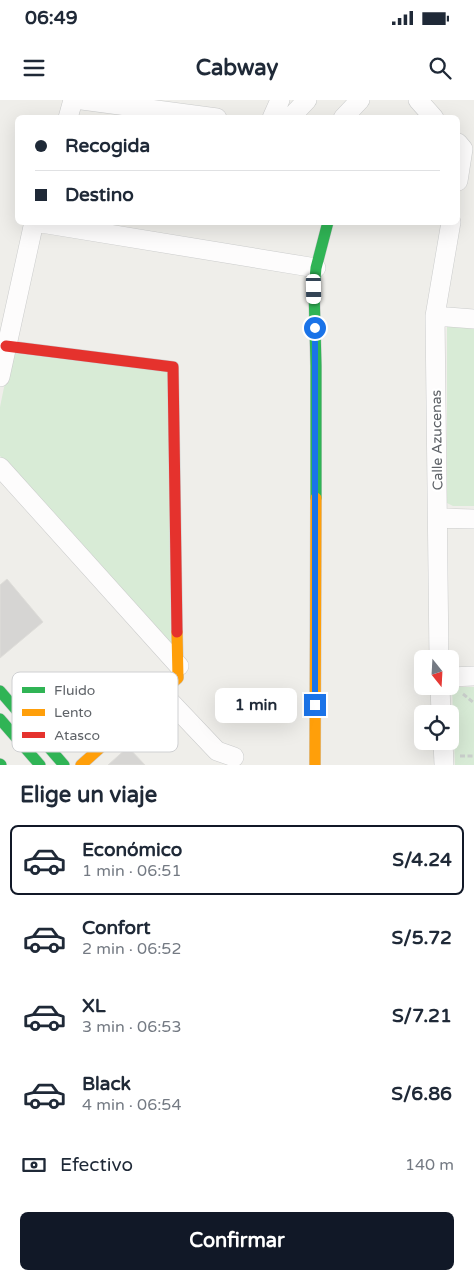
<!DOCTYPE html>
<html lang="es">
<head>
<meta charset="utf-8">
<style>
	:root { --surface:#fff; --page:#f6f6f7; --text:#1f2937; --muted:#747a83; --line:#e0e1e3; --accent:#111827 }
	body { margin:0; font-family:"Varela Round",sans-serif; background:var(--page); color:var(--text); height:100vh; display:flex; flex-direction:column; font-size:19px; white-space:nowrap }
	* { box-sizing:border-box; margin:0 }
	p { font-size:16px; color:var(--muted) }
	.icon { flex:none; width:28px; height:28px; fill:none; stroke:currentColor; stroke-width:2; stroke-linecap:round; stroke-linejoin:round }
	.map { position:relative; height:665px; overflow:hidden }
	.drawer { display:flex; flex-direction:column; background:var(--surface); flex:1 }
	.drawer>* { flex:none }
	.banner { position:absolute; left:15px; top:15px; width:445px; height:110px; border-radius:8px; box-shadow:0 5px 20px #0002; display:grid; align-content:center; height:110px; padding:0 20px; background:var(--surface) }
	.needle { width:32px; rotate:162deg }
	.buttons { position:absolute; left:414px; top:550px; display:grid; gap:10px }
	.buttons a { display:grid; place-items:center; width:45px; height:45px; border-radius:8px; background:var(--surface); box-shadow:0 5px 20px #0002; font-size:25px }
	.end { position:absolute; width:22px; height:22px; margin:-11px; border:6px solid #1a73e8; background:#fff; box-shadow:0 0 0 2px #fff }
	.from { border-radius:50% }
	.bubble { position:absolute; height:35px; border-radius:8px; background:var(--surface); box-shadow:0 5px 20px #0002; font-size:16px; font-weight:700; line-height:35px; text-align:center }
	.car { position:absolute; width:15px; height:30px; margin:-15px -8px; border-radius:6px; box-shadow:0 0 4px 1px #0007; background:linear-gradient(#fff 24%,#345 0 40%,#fff 0 76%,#345 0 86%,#fff 0) }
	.banner b { display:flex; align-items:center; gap:18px; height:48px; font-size:19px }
	.banner b+b { border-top:1px solid var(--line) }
	.banner i { width:12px; height:12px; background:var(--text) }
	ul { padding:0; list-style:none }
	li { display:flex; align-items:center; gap:15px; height:70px; margin:0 10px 8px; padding:0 10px; border:2px solid transparent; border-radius:8px }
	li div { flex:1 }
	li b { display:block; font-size:19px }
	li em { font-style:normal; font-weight:700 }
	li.selected { border-color:var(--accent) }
	li>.icon { width:45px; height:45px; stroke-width:1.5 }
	h2 { padding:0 20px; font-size:22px; line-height:60px }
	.pay { display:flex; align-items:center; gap:12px; height:55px; padding:0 20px; font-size:19px }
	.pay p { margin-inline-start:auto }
	.cta { display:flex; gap:10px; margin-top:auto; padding:10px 20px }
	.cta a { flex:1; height:58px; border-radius:8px; background:var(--accent); color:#fff; font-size:20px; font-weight:700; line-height:58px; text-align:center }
	.status { display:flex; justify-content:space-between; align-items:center; height:35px; padding:0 25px; background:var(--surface); direction:ltr }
	.status svg { height:14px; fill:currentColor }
	header { display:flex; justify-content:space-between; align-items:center; height:65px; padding:0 20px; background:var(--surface); font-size:22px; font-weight:700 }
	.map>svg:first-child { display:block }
	.green { fill:#d8ebd6 }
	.building { fill:#d6d5d3; stroke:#deddd9 }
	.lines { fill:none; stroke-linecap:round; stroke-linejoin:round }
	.street-casing { stroke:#cbcccc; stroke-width:20 }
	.fast-casing { stroke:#cacacb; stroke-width:12 }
	.slow-casing { stroke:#cacacb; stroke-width:12 }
	.jam-casing { stroke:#cacacb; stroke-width:12 }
	.path { stroke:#cacfcc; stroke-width:3; stroke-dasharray:5 2.5; stroke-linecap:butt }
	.street { stroke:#fdfcfc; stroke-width:19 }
	.fast { stroke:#30b455; stroke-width:11 }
	.slow { stroke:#ff9f0a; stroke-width:11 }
	.jam { stroke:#e5322d; stroke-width:11 }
	.route { stroke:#1a73e8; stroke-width:6 }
	.labels { text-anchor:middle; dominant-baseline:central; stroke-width:4.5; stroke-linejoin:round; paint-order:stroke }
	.street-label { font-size:14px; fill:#5f6368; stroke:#fff }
	.key { fill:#fff; stroke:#cfd0d2; stroke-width:1 }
	.key-label { font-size:14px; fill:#5f6368 }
</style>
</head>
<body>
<div class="status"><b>06:49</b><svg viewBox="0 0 49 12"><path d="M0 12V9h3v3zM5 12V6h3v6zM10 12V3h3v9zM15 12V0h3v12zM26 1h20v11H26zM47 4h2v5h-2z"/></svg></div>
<header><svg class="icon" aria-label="menu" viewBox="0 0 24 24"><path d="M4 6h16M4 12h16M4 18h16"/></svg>Cabway<svg class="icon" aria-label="search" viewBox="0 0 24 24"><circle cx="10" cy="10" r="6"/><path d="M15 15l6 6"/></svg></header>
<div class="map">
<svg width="474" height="665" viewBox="0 0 474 665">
	<rect width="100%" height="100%" fill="#efeeea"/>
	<path class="green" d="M447,222L474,223V406H453L447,403Z
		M11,253L167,272L171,545L0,356V307Z
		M452,587H474V665H455Z"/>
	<path class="building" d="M7,479L43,522L0,558V485Z
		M128,647L145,665H108Z"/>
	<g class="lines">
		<defs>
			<path id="street" d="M82,0L217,18
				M418,0L434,18
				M68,18L73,0
				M272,18L280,0
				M290,18L307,0
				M343,18L360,0
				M458,43L463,49L458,81
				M35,122L316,168
				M435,216L474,219
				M0,277L34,122
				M0,367L179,566
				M438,418L474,419
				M439,559L435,216L451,122
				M450,577L474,576
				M440,586L441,614
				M162,593L217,651L234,657
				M443,641L444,665"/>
			<path id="fast" d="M316,398V266L314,189L316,168L328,122
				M0,591L64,665
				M0,619L40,665
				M0,664L1,665"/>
			<path id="slow" d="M81,665L178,578L177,532
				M315,665L316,398"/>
			<path id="jam" d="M6,246L173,267L177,532"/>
		</defs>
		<use href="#street" class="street-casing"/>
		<use href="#fast" class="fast-casing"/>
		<use href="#slow" class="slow-casing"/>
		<use href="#jam" class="jam-casing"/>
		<path class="path" d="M463,594L474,603
			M460,656H474"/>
		<use href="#street" class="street"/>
		<use href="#fast" class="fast"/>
		<use href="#slow" class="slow"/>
		<use href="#jam" class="jam"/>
	</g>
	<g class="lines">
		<path class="route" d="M315,228V605"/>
	</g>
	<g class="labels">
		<g class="street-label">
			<text transform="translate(437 340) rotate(-91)">Calle Azucenas</text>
		</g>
	</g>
	<rect x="12" y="572" width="166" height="80" rx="8" class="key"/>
	<rect x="22" y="587" width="23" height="6" fill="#30b455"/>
	<rect x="22" y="609" width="23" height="7" fill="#ff9f0a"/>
	<rect x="22" y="632" width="23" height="6" fill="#e5322d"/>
	<g class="key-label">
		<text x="54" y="595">Fluido</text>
		<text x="54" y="617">Lento</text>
		<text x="54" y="640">Atasco</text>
	</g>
</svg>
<div class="buttons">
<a><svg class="needle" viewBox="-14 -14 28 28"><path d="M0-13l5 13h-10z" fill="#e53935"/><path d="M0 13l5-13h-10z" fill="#747a83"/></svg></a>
<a><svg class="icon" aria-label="locate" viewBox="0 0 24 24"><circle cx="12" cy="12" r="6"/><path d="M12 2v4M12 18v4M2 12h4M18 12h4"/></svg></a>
</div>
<i class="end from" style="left:315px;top:228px"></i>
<i class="end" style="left:315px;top:605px"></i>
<div class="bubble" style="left:215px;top:588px;width:82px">1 min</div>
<i class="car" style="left:314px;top:189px;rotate:179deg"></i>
<div class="banner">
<b><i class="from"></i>Recogida</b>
<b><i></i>Destino</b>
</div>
</div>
<section class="drawer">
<h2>Elige un viaje</h2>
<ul>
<li class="selected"><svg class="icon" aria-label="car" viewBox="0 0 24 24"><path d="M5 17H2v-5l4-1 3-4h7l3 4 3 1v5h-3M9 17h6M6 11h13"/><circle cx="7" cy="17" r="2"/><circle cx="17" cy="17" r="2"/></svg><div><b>Económico</b><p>1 min · 06:51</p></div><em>S/4.24</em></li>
<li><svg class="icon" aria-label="car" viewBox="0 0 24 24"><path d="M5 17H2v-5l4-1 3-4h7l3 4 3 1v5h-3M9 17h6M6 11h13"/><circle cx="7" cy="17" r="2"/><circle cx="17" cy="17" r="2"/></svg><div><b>Confort</b><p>2 min · 06:52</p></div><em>S/5.72</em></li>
<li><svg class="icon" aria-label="car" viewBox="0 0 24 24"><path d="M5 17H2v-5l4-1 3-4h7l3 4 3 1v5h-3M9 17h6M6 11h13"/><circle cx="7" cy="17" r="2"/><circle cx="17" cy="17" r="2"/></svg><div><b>XL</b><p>3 min · 06:53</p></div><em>S/7.21</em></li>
<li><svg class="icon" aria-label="car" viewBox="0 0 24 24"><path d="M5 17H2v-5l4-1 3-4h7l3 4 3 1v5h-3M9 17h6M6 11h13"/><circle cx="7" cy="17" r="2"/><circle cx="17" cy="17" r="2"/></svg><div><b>Black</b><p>4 min · 06:54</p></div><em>S/6.86</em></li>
</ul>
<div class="pay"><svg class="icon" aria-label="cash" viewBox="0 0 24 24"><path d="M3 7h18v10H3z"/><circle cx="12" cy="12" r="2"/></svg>Efectivo<p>140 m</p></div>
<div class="cta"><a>Confirmar</a></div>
</section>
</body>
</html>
